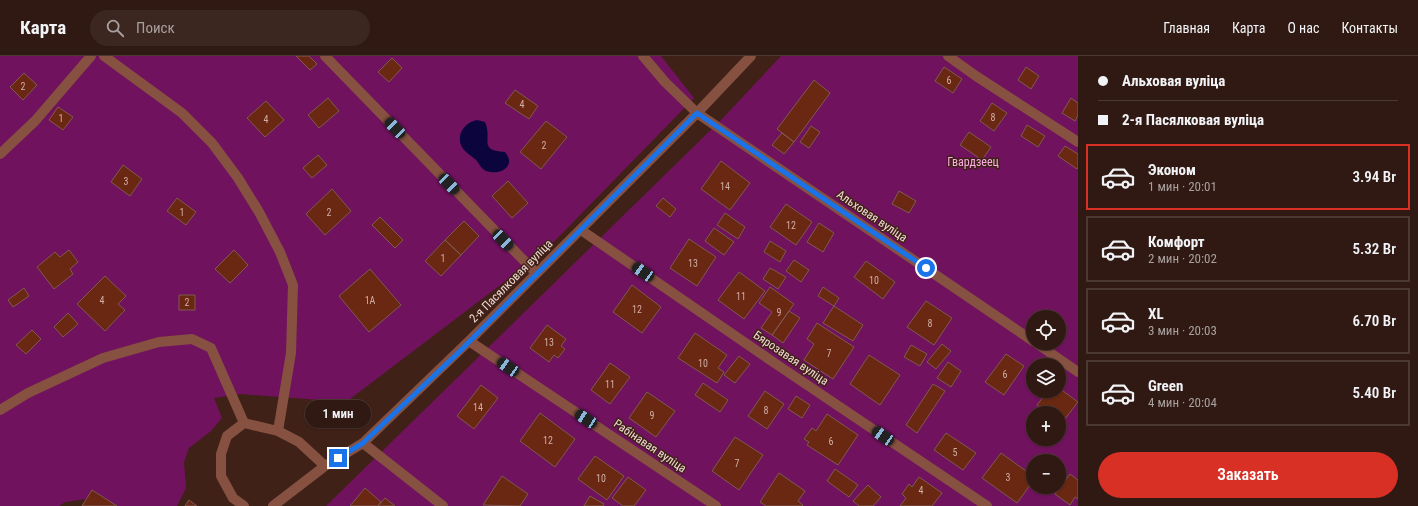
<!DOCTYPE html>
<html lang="ru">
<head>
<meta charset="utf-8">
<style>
	:root { --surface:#301912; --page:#3c2620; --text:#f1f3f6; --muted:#a8a09f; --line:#4b3832; --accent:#d93025 }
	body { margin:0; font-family:"Roboto Condensed",sans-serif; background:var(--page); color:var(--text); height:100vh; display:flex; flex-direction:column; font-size:15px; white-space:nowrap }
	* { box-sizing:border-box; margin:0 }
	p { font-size:13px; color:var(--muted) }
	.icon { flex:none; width:22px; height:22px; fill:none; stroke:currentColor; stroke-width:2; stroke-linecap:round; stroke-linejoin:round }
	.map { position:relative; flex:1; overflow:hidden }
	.drawer { display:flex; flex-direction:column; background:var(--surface); width:340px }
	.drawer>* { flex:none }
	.banner { display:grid; align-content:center; height:88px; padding:0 20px; background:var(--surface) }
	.buttons { position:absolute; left:1026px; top:254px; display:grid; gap:8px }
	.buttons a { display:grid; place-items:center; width:40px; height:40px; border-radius:50%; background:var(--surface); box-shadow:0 1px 3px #0004,0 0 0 1px var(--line); font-size:20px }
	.end { position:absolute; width:18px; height:18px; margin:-9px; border:5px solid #1a73e8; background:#fff; box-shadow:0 0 0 2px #fff }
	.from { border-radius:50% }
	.bubble { position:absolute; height:28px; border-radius:14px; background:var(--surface); box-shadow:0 1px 3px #0004,0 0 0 1px var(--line); font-size:13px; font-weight:600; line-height:28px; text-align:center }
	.car { position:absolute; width:12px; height:24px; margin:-12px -6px; border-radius:5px; box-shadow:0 0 3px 1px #0007; background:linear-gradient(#222 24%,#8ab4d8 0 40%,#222 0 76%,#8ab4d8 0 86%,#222 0) }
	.banner b { display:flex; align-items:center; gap:14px; height:38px; font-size:15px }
	.banner b+b { border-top:1px solid var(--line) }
	.banner i { width:10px; height:10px; background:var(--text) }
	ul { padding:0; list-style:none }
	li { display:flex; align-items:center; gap:12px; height:66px; margin:0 8px 6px; padding:0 12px; border:2px solid var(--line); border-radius:0px }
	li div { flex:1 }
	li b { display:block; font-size:15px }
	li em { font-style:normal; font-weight:600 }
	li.selected { border-color:var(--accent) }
	li>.icon { width:36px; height:36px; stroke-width:1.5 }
	.action { display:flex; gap:8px; margin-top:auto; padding:8px 20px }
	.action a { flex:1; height:46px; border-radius:24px; background:var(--accent); color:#fff; font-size:16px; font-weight:600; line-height:46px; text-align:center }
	header { display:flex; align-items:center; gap:24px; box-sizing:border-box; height:56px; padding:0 20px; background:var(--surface); border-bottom:1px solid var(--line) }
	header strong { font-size:19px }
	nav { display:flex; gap:22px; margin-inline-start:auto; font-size:14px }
	.search { width:280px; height:36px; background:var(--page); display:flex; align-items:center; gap:10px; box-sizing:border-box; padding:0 14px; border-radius:22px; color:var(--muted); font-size:15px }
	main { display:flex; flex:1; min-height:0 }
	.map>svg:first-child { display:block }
	.green { fill:#71125f; fill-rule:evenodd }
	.water { fill:#0c043d }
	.building { fill:#6a2712; stroke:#7e5a50 }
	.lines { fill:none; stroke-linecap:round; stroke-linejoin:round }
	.lane { stroke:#865141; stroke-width:10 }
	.street { stroke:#865141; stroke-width:10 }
	.route { stroke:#1a73e8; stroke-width:5 }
	.labels { text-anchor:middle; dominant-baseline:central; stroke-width:3; stroke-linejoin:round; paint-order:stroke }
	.number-label { font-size:10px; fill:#d0afa5 }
	.park-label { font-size:12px; fill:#ffaee8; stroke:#402118 }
	.street-label { font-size:12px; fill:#f2dcd6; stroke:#402118 }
</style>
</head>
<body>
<header>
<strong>Карта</strong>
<div class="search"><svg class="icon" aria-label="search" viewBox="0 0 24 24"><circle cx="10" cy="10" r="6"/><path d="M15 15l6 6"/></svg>Поиск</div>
<nav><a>Главная</a><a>Карта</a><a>О нас</a><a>Контакты</a></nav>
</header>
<main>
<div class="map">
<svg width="1078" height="450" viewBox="0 0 1078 450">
	<rect width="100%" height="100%" fill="#402118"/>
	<path class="green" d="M0,0H661L694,42L544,196L346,346L241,338L214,342L222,362L211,375L189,392L184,406L186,432L177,450H107L93,442L65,446L59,450H0Z
		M781,0H1078V450H326L723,62ZM1033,261H1059V287H1033ZM1033,309H1059V335H1033ZM1033,357H1059V383H1033ZM1033,405H1059V431H1033Z"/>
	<path class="water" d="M477,64L485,66C493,84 477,94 505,96C517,110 500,120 486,115C481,113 479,107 476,104C473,101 469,99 466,96C453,84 462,67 477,64Z"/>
	<path class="building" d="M296,0H309L317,8L310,14Z
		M392,2L402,12L389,26L378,16Z
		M944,11L962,23L953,37L935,25Z
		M1026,11L1039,20L1031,33L1018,24Z
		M24,17L37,29L23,44L10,31Z
		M814,24L830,37L794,86L777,73Z
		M515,34L538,50L529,63L505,47Z
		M328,42L339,55L319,72L308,59Z
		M1071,42L1078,47V59L1075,65L1062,57Z
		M266,45L284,64L265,81L247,62Z
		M992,47L1007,57L994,75L980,65Z
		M58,51L73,61L63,74L49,64Z
		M546,65L567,81L541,113L520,96Z
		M1027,69L1045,80L1038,91L1021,80Z
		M811,70L820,76L809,92L800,86Z
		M969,76L991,91L982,104L960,89Z
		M782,77L794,86L784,98L772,89Z
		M1065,90L1078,98V111L1077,113L1058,100Z
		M318,99L327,109L312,122L303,112Z
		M721,105L750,127L730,154L701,133Z
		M123,109L142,123L130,140L111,126Z
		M508,125L528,147L512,162L492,140Z
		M332,133L351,155L325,179L306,158Z
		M899,135L916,145L909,157L892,148Z
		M177,142L196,156L186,169L167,155Z
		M663,142L676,153L670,161L656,150Z
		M786,148L812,166L796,189L770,171Z
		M725,157L745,171L738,183L717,169Z
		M380,161L403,184L395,192L372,169Z
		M464,165L479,180L461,199L445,184Z
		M819,167L834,177L823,196L807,186Z
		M714,172L734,186L724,199L705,185Z
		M689,183L716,201L697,230L670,212Z
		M445,184L461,199L441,220L425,205Z
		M770,185L786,195L780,206L764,196Z
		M69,194L78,206L70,213L73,218L54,233L37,211L55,196L60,201Z
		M234,194L248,209L230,227L215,213Z
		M794,204L809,214L801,226L786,215Z
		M866,205L895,226L883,243L854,221Z
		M770,212L786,221L778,233L763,223Z
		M370,213L401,249L369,276L339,240Z
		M739,216L765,235L744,263L718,244Z
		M105,220L126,240L118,248L125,254L105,275L77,248Z
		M632,229L661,251L642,277L613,256Z
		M770,231L794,248L772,279L761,272L772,256L759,247Z
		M823,231L839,242L834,250L818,240Z
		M24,232L29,240L13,251L8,244Z
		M179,239H195V254H179Z
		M926,245L952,262L934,289L907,271Z
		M834,250L863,269L853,285L823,267Z
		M789,255L800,262L783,287L772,279Z
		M68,257L78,268L63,281L54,271Z
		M817,267L854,291L833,323L804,304L814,288L807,283Z
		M547,269L566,283L561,290L565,293L558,302L554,299L549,306L530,292Z
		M32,274L41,283L26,298L16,289Z
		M695,277L727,299L718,312L724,316L717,327L678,302Z
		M942,288L951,295L936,313L927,306Z
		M911,289L927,298L920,310L904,301Z
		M1006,298L1024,310L1004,339L985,326Z
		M869,299L900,319L880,349L850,328Z
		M739,300L750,308L735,327L724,319Z
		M948,306L961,315L951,331L937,322Z
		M610,307L630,321L610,348L591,334Z
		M703,327L728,344L720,356L695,339Z
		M933,328L945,335L917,377L906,369Z
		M481,329L498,342L474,373L457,360Z
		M1059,332L1078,346L1061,368L1059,366V357H1048L1037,349L1048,335H1059Z
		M765,335L784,348L767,373L748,360Z
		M647,336L675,355L656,381L629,362Z
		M796,340L810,349L802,362L788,353Z
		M540,357L575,383L555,411L520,385Z
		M827,358L858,379L838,409L807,389L809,386L804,383L812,372L816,375Z
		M946,377L976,397L963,414L934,394Z
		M735,381L763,399L739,434L712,415Z
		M1001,397L1033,420V425L1017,447L982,422Z
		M595,400L624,420L607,444L578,423Z
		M835,413L858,429L849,441L827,425Z
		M779,417L805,435L798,445L803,449L802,450H766L760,446Z
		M1070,418L1078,424V443L1075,441L1070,449L1055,438Z
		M502,420L528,438L520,450L483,449Z
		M628,421L646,434L634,450H623L612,442Z
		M919,421L942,437L932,450H900L906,442L902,438L909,428L912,431Z
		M868,429L881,441L873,450H859L853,445Z
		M365,432L381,446L378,450H350Z
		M92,434L117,450H82Z
		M590,440L604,448L603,450H584Z
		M385,442L395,450H378Z
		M189,444L197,450H185Z"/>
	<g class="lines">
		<path class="lane" d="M325,0L536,217
			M643,0L665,26L697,57
			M948,0L976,20L1078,86
			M0,98L35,65L91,0
			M0,354L28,337L103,302L159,286L192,283L211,292L244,367"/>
		<path class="street" d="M104,0L182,57L212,87L238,122L259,156L280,196L293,229L291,297L278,375
			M697,57L1033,285
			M581,174L779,310L987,450
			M469,285L716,450
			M1036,287L1078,316
			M363,387L443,450
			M244,450L233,442L221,420V398L227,380L244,367L278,375L299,386L325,410
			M273,450L325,410L363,387L469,285L697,57L751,0"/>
	</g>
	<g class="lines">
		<path class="route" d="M338,402L363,387L459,296L697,57L926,212"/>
	</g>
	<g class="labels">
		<g class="number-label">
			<text x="949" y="24">6</text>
			<text x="23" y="30">2</text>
			<text x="522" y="48">4</text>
			<text x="993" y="61">8</text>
			<text x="61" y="62">1</text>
			<text x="266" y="63">4</text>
			<text x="544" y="89">2</text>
			<text x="126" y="125">3</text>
			<text x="725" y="130">14</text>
			<text x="182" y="156">1</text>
			<text x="329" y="156">2</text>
			<text x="791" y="169">12</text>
			<text x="443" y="202">1</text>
			<text x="693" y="207">13</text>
			<text x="874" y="224">10</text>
			<text x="741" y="240">11</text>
			<text x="102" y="244">4</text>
			<text x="370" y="244">1А</text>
			<text x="187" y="246">2</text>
			<text x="637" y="253">12</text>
			<text x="779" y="256">9</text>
			<text x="930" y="267">8</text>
			<text x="549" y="286">13</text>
			<text x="829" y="297">7</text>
			<text x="703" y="307">10</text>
			<text x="1005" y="318">6</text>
			<text x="610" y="328">11</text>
			<text x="478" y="351">14</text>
			<text x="766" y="354">8</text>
			<text x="652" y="359">9</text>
			<text x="548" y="384">12</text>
			<text x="831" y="385">6</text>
			<text x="955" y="396">5</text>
			<text x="737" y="407">7</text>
			<text x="1008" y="421">3</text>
			<text x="601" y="422">10</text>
			<text x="921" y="434">4</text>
		</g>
		<g class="park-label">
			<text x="973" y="106">Гвардзеец</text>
		</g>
		<g class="street-label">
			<text transform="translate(872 160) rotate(34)">Альховая вуліца</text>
			<text transform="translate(511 225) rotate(-45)">2-я Пасялковая вуліца</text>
			<text transform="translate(791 302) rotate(34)">Бярозавая вуліца</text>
			<text transform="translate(650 390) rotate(34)">Рабінавая вуліца</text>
		</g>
	</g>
</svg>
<div class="buttons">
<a><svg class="icon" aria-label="locate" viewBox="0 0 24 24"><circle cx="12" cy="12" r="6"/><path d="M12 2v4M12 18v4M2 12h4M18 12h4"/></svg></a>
<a><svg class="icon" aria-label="layers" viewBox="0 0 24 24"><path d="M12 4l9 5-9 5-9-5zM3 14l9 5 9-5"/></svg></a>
<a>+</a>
<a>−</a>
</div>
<i class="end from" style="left:926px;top:212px"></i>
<i class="end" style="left:338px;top:402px"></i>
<div class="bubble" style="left:305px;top:344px;width:66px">1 мин</div>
<i class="car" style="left:395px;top:72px;rotate:316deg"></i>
<i class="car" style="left:449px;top:128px;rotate:136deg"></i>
<i class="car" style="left:503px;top:184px;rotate:136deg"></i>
<i class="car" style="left:643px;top:216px;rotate:304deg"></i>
<i class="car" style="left:508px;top:311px;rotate:304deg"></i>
<i class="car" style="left:586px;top:363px;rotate:303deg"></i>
<i class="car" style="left:883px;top:380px;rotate:304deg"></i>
</div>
<section class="drawer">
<div class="banner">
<b><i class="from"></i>Альховая вуліца</b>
<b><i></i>2-я Пасялковая вуліца</b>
</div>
<ul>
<li class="selected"><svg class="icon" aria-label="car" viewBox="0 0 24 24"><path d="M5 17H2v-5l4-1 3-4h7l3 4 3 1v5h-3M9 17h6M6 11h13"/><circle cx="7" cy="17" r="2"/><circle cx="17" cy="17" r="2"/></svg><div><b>Эконом</b><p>1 мин · 20:01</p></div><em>3.94 Br</em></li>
<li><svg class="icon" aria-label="car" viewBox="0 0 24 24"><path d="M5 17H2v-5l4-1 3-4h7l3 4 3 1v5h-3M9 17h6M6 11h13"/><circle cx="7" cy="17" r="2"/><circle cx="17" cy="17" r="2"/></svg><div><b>Комфорт</b><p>2 мин · 20:02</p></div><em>5.32 Br</em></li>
<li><svg class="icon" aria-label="car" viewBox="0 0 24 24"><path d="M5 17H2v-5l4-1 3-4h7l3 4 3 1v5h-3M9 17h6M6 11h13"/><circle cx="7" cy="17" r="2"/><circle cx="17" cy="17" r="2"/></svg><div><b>XL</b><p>3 мин · 20:03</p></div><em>6.70 Br</em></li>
<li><svg class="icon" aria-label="car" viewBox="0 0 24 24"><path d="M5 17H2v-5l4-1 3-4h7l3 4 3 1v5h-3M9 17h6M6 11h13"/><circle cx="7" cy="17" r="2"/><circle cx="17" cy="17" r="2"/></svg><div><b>Green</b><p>4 мин · 20:04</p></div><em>5.40 Br</em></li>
</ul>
<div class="action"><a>Заказать</a></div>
</section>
</main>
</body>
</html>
